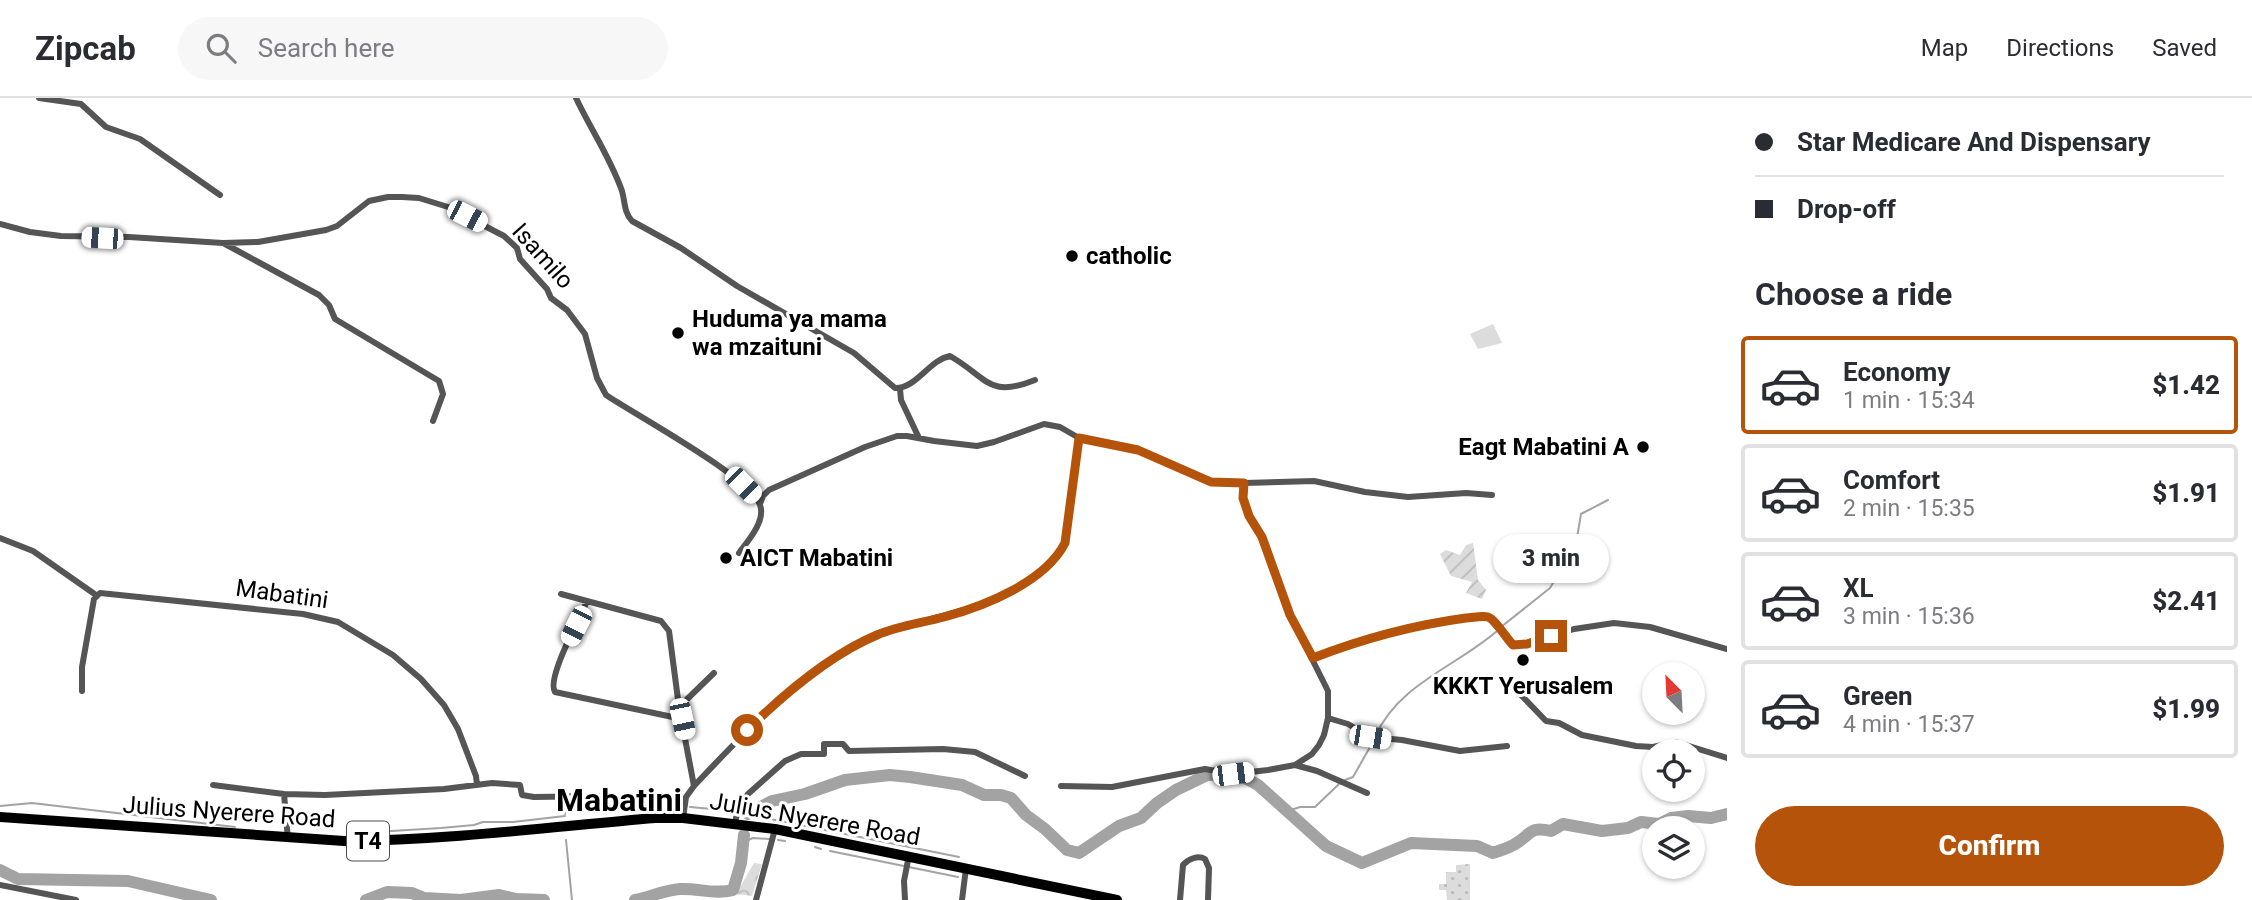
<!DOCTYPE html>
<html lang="en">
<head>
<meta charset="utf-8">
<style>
	:root { --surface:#fff; --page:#f7f7f7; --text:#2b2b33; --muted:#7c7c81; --line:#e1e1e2; --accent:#b45309 }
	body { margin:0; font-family:Roboto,sans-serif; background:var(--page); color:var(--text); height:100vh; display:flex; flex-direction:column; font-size:26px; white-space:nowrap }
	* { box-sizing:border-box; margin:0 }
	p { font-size:23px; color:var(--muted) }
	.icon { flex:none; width:38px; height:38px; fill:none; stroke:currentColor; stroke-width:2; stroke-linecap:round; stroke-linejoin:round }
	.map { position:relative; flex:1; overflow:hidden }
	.drawer { display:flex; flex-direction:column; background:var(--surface); width:525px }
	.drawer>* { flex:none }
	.hud { display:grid; align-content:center; height:154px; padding:0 28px; background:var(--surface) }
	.needle { width:46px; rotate:336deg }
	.controls { position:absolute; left:1642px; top:564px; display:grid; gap:14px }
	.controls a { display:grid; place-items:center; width:63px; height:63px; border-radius:50%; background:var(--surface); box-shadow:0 2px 5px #0004; font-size:35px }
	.end { position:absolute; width:32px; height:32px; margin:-16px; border:9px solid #b45309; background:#fff; box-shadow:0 0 0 4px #fff }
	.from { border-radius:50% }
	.bubble { position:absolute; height:49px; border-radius:24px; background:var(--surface); box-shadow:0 2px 5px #0004; font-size:23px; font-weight:800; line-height:49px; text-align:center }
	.car { position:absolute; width:21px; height:42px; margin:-21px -10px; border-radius:9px; box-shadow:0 0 5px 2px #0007; background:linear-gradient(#fff 24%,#345 0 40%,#fff 0 76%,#345 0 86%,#fff 0) }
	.hud b { display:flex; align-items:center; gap:24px; height:66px; font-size:26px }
	.hud b+b { border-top:2px solid var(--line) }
	.hud i { width:18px; height:18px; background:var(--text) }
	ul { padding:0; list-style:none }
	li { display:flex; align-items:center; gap:21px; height:98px; margin:0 14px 10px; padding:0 14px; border:4px solid var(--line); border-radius:7px }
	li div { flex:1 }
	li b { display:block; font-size:26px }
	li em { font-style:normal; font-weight:800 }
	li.current { border-color:var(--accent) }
	li>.icon { width:63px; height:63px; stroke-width:1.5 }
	h2 { padding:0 28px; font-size:32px; line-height:84px }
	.button { display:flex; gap:14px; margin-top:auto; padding:14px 28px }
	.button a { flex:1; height:80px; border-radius:42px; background:var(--accent); color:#fff; font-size:28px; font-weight:800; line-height:80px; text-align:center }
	header { display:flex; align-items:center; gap:42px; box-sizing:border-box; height:98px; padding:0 35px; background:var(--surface); border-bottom:2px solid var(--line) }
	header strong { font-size:33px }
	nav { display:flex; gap:38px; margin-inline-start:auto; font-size:24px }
	.search { width:490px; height:63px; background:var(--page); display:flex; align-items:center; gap:18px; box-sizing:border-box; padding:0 24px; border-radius:38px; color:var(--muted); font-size:26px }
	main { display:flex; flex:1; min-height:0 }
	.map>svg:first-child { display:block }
	.grass { fill:#dcdcdc }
	.forest { fill:url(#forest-crowns) }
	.park { fill:url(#park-dots) }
	.garden { fill:url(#garden-furrows) }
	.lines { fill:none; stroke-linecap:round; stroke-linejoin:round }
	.stream { stroke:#a3a3a3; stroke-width:2 }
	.river { stroke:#a3a3a3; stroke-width:12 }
	.minor { stroke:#555; stroke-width:6 }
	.trunk { stroke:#000; stroke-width:10 }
	.route { stroke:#b45309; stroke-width:9 }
	.poi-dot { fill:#000; stroke:#fff; stroke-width:2.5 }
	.labels { text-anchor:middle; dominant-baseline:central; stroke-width:6; stroke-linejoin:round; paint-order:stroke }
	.shield { fill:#fff; stroke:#4c4c4c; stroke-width:2 }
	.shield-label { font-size:23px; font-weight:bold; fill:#000 }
	.street-label { font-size:24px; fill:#000; stroke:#fff }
	.poi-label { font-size:24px; font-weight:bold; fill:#000; stroke:#fff; text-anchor:start }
	.district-label { font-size:32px; font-weight:bold; fill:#000; stroke:#fff }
</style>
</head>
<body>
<header>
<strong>Zipcab</strong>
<div class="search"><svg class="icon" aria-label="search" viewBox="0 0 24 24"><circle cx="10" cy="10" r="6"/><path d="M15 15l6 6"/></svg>Search here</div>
<nav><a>Map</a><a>Directions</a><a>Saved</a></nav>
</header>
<main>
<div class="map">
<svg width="1727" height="802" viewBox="0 0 1727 802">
	<defs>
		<pattern id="forest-crowns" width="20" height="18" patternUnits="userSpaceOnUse" patternTransform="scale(1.75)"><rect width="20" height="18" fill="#dcdcdc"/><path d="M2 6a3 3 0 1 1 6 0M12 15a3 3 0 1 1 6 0" fill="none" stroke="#bbb"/></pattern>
		<pattern id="park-dots" width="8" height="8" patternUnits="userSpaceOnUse" patternTransform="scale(1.75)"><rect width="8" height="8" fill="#dcdcdc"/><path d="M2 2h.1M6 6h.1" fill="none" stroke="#bbb" stroke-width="1.8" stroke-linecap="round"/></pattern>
		<pattern id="garden-furrows" width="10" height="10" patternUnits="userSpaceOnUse" patternTransform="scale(1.75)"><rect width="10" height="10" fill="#dcdcdc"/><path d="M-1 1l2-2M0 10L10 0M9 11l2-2" fill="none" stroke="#bbb"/></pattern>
	</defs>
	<rect width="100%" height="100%" fill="#fff"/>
	<path class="grass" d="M1493,226L1502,245L1478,251L1470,236Z"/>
	<path class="forest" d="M754,765L762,766L752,798L736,796Z"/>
	<path class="park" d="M1470,766V802H1447L1446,792H1439V786H1446V774H1456V767Z"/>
	<path class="garden" d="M1473,445L1478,482L1486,492L1482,501L1466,495L1472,484L1451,478L1440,456L1446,452L1460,457L1466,447Z"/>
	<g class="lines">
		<path class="stream" d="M1501,529L1550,490L1576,446L1581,416L1608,402
			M1376,637C1399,586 1457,568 1497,533
			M1345,682L1353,679L1374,642
			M612,704L618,708L651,705L679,709
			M0,708L32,705L235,729
			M690,709L734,713
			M739,713L750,714
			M753,713L761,719L959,759
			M1285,714L1300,709H1315L1340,685
			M565,716L566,706L606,703
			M375,734L441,730L474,727L483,724H513L565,718
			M566,742L572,802
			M778,742L785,743
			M743,744L753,740L769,741
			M815,749L821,751
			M830,753L958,779
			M441,802V800"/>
		<path class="river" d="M748,716L772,703L805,696L845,682L890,677L910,679L962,687L984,697H1001L1011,700L1026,717L1045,731L1067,752L1079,755L1119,728L1141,720L1157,705L1176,692L1207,677L1238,676L1258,687L1326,748L1362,765L1411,745L1477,748L1493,755C1501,752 1509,750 1515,746C1532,736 1529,728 1551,733L1563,726L1602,733L1628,730L1641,724L1659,726L1671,720L1688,718L1711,720L1727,716
			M0,772L18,781L128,783L211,802
			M366,802L387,794L412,795L424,800L461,802L499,797L516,801L544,802
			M635,802C650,799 665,792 680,791C698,790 715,797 733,792L741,765L744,737"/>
		<path class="minor" d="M39,0L81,6L106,29L140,41L220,97
			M576,0C591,32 610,59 622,93C625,103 624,115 632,123L681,150L737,188L854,255L895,290C916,291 929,262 950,258C987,279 988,301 1035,282
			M0,126L30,134L61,138L129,139L223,145L258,144L326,132L337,128L369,103L388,99H402L419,100L448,109L504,138L517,150L520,161L547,191L551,200L567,212L585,236L597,280L606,297C634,316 752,380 760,407C766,423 748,443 739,455
			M225,146L319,197L329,207L335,221L439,283L443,296L433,323
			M900,291L901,302L919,340
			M760,406L763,398L769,392L865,349L897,338H907L934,343L977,348L994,344L1044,326L1060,329L1079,340L1138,352L1211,384L1244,385L1314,383L1365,394L1408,399L1466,395L1492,397
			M0,440L33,453L96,497
			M561,496L661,523L669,533L679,609L694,688
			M587,503C580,520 546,581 555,594L682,621
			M1313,560C1368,539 1428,522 1487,518L1513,546H1527L1574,531L1614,525L1650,529L1727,551
			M82,593V569L94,501L100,495L303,516L338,524L393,557L421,581L444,607L458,631L476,678L477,687
			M1519,595L1546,623L1559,625L1582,637L1636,648L1653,649L1676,644L1727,660
			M679,609L714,575
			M1328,620L1348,626L1370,639L1402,642L1460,653L1507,648
			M1295,667L1317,673L1367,695
			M213,687L284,696L325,697L444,691L492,685L520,687L522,697L534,699L600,698L607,701H617
			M1061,688L1112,689L1205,671L1233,676L1268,672L1295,667L1312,656L1319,647L1324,637L1328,620V593L1290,517L1262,439L1249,418L1243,400L1244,385
			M284,696L288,741
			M683,720L686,699L694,688C741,638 786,590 845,554C856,548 867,541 878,537C936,515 1034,507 1065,445L1079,340
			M735,725L738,711L748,696L785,663L801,656H824V646H843L849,653L943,651L975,654L1025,678
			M0,787L76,802
			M756,802L775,731
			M905,802L904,783L909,757
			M962,802L966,770
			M1180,802L1183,767C1188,761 1198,757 1205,761L1209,770L1208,802"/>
		<path class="trunk" d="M0,719L344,743C448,742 551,729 655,720H683L775,731L1117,802"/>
	</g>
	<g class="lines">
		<path class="route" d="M747,632C782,598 831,556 877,537C898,528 922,525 944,519C985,508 1045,484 1065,445L1079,340L1138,352L1211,384L1244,385L1243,400L1249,418L1262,439L1290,517L1313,560C1362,541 1414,527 1466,520C1472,520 1482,517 1488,519C1495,521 1506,540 1513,547L1527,546L1551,538"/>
	</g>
	<g class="poi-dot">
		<circle cx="1072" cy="158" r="7"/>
		<circle cx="678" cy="235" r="7"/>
		<circle cx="1643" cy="349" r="7"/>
		<circle cx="726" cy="460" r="7"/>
		<circle cx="1523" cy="562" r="7"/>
	</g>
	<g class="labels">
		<rect class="shield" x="347" y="723.5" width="42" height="39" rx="5"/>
		<g class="shield-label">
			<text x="368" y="743">T4</text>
		</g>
		<g class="street-label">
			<text transform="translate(543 158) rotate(48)">Isamilo</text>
			<text transform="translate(282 496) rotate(8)">Mabatini</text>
			<text transform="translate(229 714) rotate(4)">Julius Nyerere Road</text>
			<text transform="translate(815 721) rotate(10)">Julius Nyerere Road</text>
		</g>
		<g class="poi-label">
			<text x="1086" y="158">catholic</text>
			<text x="692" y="221">Huduma ya mama<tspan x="692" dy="28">wa mzaituni</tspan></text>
			<text x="1629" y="349" text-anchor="end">Eagt Mabatini A</text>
			<text x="740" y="460">AICT Mabatini</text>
			<text x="1523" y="588" text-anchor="middle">KKKT Yerusalem</text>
		</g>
		<g class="district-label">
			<text x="619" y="702">Mabatini</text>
		</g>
	</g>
</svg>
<div class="controls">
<a><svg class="needle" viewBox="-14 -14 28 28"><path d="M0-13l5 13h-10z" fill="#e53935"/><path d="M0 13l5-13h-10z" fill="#7c7c81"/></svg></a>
<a><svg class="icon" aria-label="locate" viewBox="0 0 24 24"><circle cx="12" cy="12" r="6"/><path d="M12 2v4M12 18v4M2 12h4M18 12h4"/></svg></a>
<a><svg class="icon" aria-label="layers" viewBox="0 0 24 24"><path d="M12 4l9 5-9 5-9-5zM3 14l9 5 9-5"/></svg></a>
</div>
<i class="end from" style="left:747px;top:632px"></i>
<i class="end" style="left:1551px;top:538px"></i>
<div class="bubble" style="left:1493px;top:436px;width:116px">3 min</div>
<i class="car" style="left:467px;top:118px;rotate:117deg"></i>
<i class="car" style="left:102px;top:140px;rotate:273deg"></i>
<i class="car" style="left:743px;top:387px;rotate:135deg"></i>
<i class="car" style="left:576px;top:528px;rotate:207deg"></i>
<i class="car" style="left:682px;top:621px;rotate:168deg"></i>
<i class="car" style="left:1370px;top:639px;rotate:99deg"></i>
<i class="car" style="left:1233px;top:676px;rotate:83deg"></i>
</div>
<section class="drawer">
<div class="hud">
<b><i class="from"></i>Star Medicare And Dispensary</b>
<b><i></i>Drop-off</b>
</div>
<h2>Choose a ride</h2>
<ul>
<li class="current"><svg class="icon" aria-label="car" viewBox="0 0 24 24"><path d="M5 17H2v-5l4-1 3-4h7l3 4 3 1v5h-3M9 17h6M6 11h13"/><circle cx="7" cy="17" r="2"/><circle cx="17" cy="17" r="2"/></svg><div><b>Economy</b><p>1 min · 15:34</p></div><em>$1.42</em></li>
<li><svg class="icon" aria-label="car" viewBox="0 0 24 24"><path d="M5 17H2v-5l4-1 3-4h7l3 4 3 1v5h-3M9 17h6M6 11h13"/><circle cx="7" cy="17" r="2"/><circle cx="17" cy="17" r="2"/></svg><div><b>Comfort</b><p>2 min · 15:35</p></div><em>$1.91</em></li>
<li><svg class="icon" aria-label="car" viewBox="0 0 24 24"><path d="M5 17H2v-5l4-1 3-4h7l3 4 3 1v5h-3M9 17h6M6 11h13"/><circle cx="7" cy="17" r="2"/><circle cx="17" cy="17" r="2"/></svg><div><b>XL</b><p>3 min · 15:36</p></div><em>$2.41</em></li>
<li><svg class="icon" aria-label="car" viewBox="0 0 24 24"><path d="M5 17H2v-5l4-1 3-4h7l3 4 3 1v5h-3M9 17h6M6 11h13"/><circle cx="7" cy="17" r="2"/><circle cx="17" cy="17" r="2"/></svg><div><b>Green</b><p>4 min · 15:37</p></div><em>$1.99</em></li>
</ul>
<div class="button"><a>Confirm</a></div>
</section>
</main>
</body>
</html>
